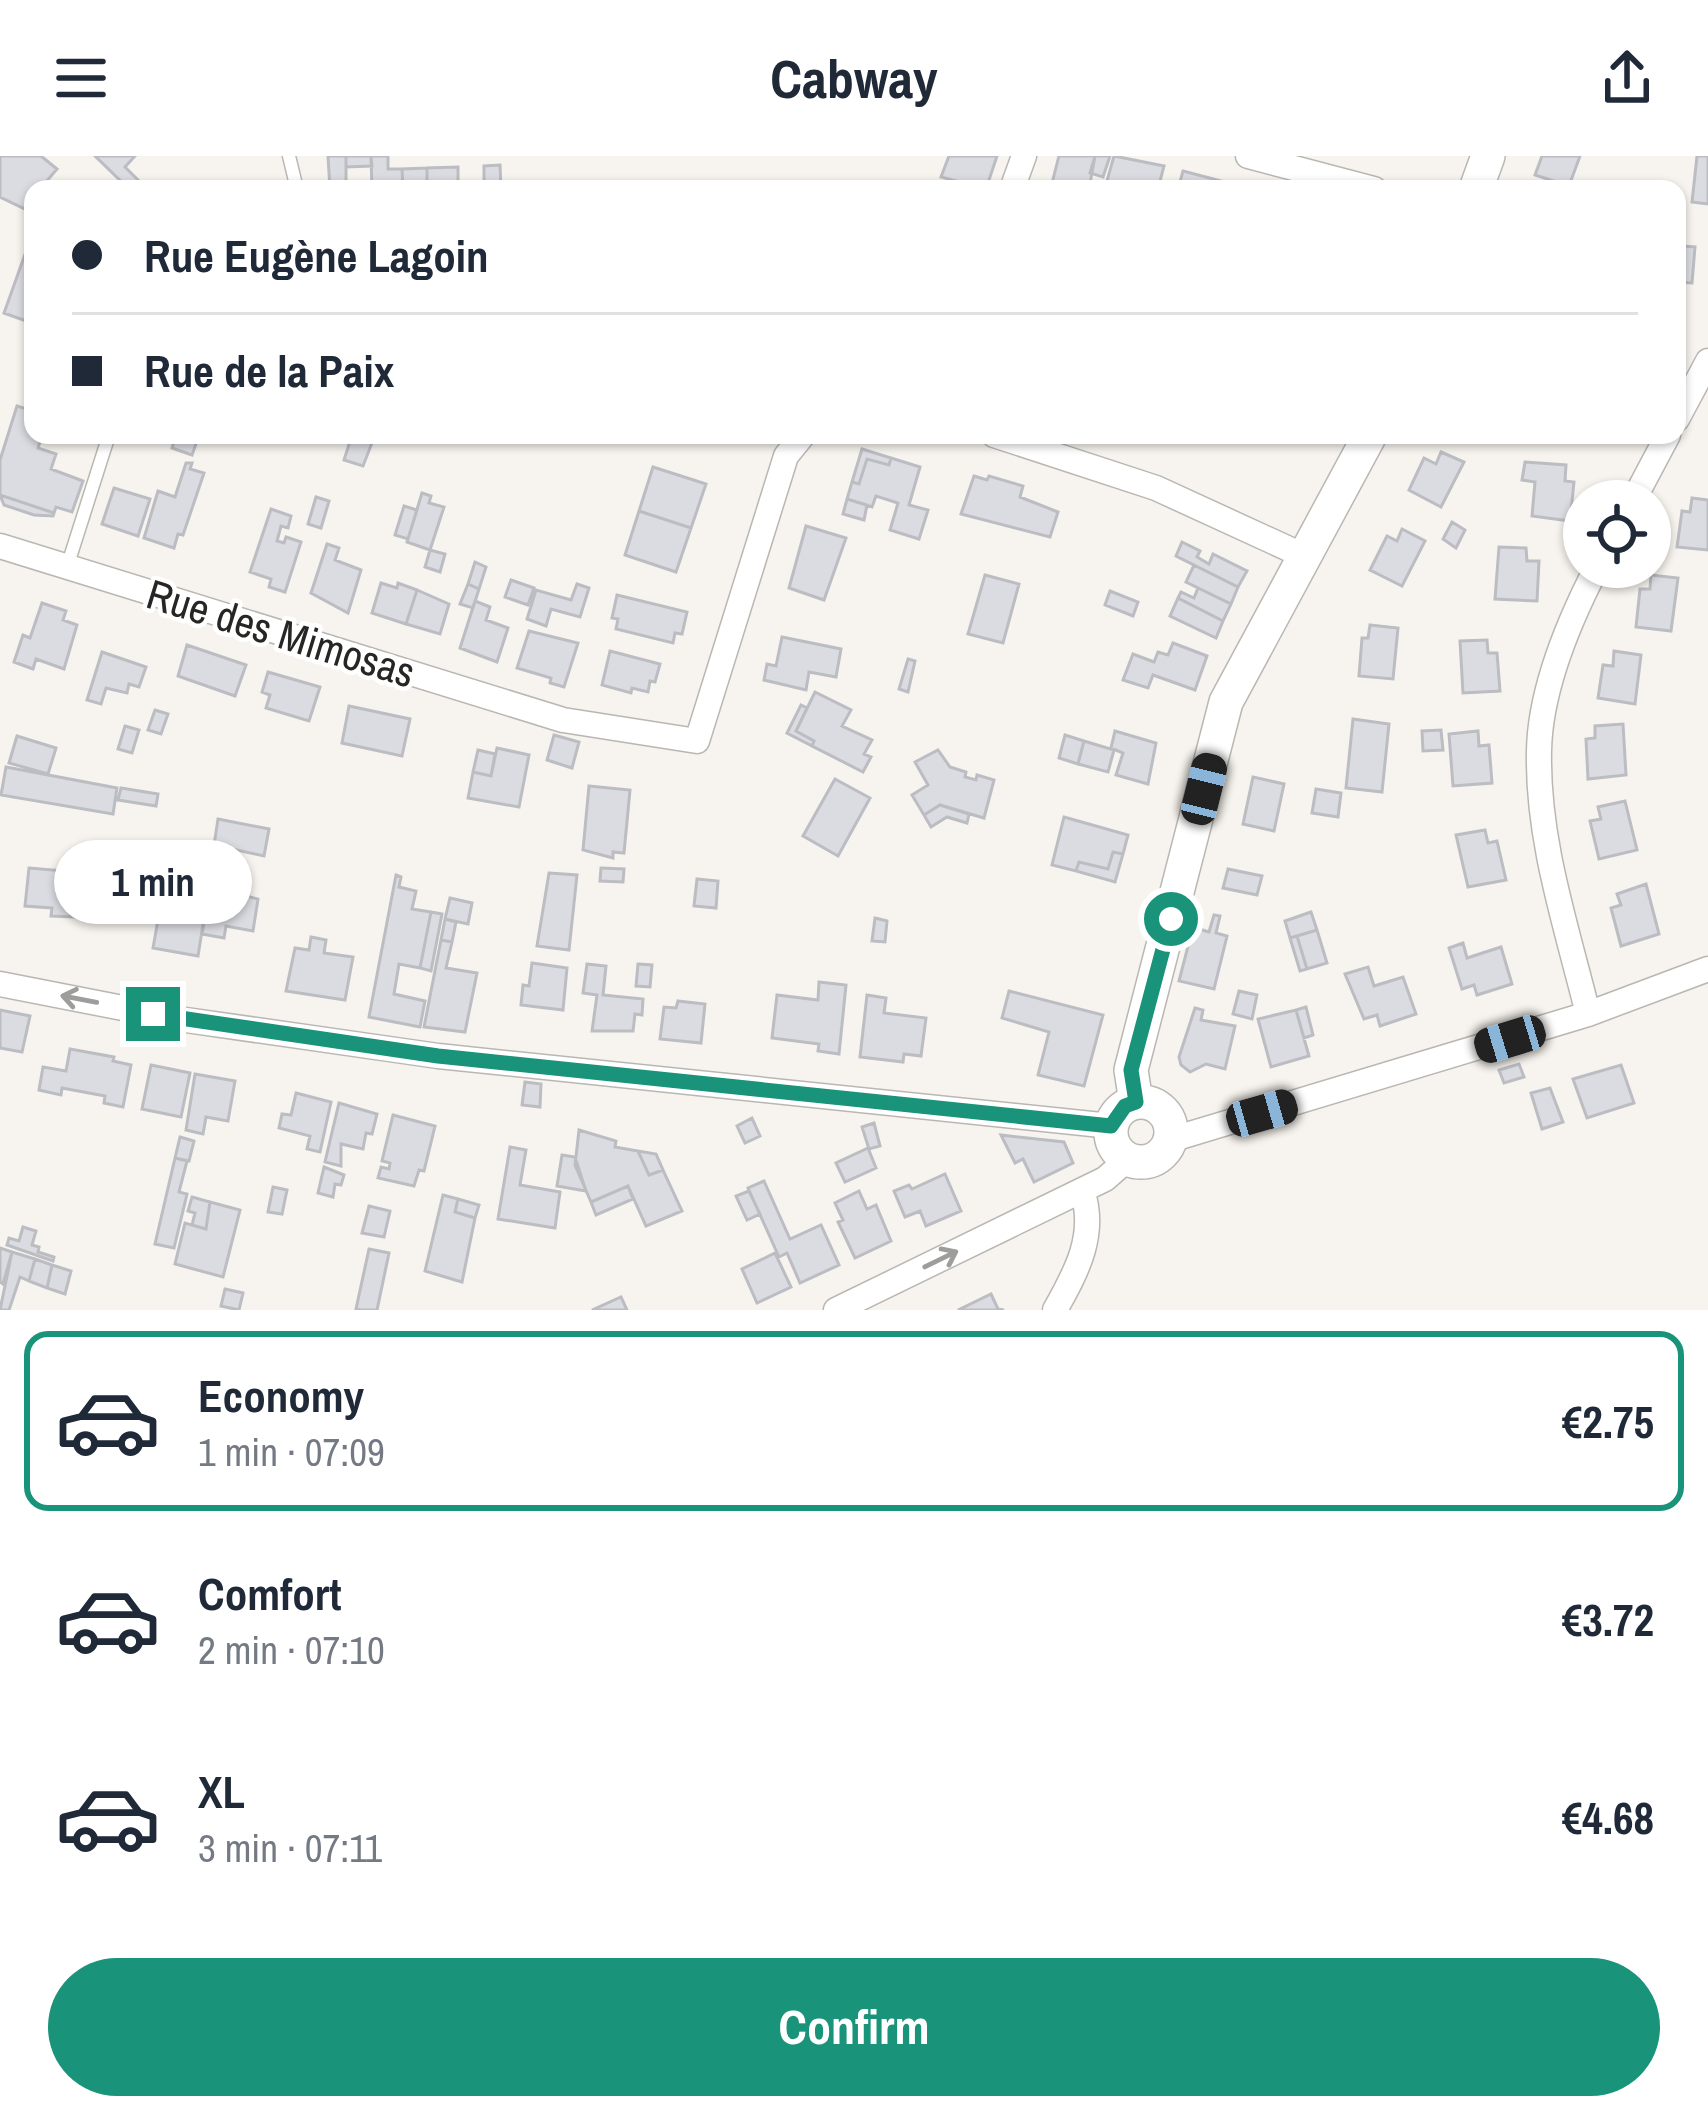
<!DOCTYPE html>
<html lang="en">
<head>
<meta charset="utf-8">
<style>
	:root { --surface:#fff; --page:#f2f2f3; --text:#1f2937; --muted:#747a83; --line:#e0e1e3; --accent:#199379 }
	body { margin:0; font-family:"Archivo Narrow",sans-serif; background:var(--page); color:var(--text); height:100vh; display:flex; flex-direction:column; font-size:45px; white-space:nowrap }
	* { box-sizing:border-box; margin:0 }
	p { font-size:39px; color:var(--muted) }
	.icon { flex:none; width:66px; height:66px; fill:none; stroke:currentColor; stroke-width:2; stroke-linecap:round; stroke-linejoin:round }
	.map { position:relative; height:1154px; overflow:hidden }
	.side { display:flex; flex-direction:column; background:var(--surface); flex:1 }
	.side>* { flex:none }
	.top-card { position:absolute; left:24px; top:24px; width:1662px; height:264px; border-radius:24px; box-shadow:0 3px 9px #0004; display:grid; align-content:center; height:264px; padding:0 48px; background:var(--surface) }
	.tools { position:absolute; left:1563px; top:324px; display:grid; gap:24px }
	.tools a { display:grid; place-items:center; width:108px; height:108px; border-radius:50%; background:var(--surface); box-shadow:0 3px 9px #0004; font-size:60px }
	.end { position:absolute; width:54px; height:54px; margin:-27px; border:15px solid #199379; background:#fff; box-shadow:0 0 0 6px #fff }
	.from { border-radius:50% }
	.bubble { position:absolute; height:84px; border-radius:42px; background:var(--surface); box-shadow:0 3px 9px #0004; font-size:39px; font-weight:700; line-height:84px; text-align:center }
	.car { position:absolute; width:36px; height:72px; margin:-36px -18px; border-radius:15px; box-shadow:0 0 9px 3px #0007; background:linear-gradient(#222 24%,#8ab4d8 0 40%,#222 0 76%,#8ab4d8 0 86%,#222 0) }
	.top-card b { display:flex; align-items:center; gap:42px; height:114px; font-size:45px }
	.top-card b+b { border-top:3px solid var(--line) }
	.top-card i { width:30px; height:30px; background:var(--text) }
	ul { padding:21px 0 0; list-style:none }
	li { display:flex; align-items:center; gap:36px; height:180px; margin:0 24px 18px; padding:0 24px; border:6px solid transparent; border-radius:24px }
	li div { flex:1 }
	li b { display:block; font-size:45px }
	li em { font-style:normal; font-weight:700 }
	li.active { border-color:var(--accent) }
	li>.icon { width:108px; height:108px; stroke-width:1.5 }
	.primary-button { display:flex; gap:24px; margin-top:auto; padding:24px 48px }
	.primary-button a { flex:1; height:138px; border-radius:72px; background:var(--accent); color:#fff; font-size:48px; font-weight:700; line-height:138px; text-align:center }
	header { display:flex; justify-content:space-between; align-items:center; height:156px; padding:0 48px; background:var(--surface); font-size:54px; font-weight:700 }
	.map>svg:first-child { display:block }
	.building { fill:#dbdce1; stroke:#bcbdc2; stroke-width:3 }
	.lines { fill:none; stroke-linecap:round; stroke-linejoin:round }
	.lane-casing { stroke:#bab7b3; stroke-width:15 }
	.street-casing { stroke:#bab7b3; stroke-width:27 }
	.secondary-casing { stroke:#bab7b3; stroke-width:36 }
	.lane { stroke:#fff; stroke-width:12 }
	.street { stroke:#fff; stroke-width:24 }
	.secondary { stroke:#fff; stroke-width:33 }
	.oneway { stroke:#9d9d9c }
	.route { stroke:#199379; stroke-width:15 }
	.labels { text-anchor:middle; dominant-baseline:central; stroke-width:9; stroke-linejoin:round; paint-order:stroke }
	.street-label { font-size:42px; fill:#262624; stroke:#fff }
</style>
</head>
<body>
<header><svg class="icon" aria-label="menu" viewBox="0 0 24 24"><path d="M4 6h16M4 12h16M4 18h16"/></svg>Cabway<svg class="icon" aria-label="share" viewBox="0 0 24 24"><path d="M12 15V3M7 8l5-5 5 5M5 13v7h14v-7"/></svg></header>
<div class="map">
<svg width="1708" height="1154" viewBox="0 0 1708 1154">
	<rect width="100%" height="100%" fill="#f7f4ef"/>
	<path class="building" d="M0,0H41L57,13L40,33H33V42L25,53L0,41Z
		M95,0H135L125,11L143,29L129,33Z
		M328,0H346V33H330Z
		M346,0H371L372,10L346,11Z
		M371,0H388V13H402L403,33H372Z
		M949,0H997L986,33L941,21Z
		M1059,0H1095L1089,33L1051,31Z
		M1095,0H1110L1103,21L1090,17Z
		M1114,0L1164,10L1158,33L1105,32Z
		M1542,0H1580L1569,30L1535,19Z
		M1697,0H1708V48L1692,46Z
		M500,9L501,33H484V10Z
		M458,11V33H427V12Z
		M427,12V33H403L402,13Z
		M1183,15L1229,27L1228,33H1178Z
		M1677,74H1684L1682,90L1695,91L1692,127L1677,126Z
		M33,76V155L29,166L4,157Z
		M17,250L33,255V279H42L38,292L56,298L51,313L83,325L72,356L56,351L54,357L0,339V304Z
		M176,279H199L192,299L172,292Z
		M352,279H375L363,310L344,304Z
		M862,293L891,302L889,309L867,303L859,328L852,326Z
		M1441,296L1464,306L1441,351L1409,334L1424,302L1436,308Z
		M891,302L920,311L909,349L928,354L919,383L890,374L898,347L876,340L872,351L847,343L852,326L859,328L867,303L889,309Z
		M1525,306L1566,309L1565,325L1574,326L1570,365L1532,360L1535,326L1522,324Z
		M186,307H192L190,313L204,317L183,379L178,378L174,392L144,382L158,335L175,341Z
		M653,311L706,328L691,372L639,355Z
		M974,320L987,324L989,320L1023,330L1020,341L1058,356L1050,381L961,358Z
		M114,332L150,343L138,380L102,368Z
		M422,337L431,340L429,347L444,351L430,394L407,386Z
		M0,339L54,357L53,360L34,359L4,349Z
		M316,341L329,345L321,372L308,368Z
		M1692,342L1708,344V394L1677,391L1682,355L1690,356Z
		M847,343L867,349L864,364L843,358Z
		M404,350L417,354L408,383L395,379Z
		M271,353L291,360L288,372L281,370L277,385L284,387L286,381L301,386L285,436L269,431L271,423L250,416Z
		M639,355L691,372L676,416L625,399Z
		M1452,366L1465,374L1456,392L1443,383Z
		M806,370L846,382L824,444L789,432Z
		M1402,373L1425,385L1402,430L1370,414L1387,380L1397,385Z
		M1182,386L1200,395L1197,401L1209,408L1213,398L1247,415L1238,431L1176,400Z
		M327,388L339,392L335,404L361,414L348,457L311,437Z
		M1499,391L1526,392L1527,405H1539L1537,445L1495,443Z
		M430,394L445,398L440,416L425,411Z
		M475,406L486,411L479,433L468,428Z
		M1194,409L1238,431L1231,448L1186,426Z
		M985,419L1019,428L1003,487L968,478Z
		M1651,419L1678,422L1671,475L1636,471L1640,433H1650Z
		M511,424L534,432L528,449L505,441Z
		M381,427L397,432L398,427L417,434L406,468L372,457Z
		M468,428L479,433L473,452L460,448Z
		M577,428L589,432L580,461L551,453L546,470L527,463L536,434L571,444Z
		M1198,432L1231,448L1223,465L1178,442L1181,436L1194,442Z
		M417,434L449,448L440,478L406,468Z
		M1110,435L1138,446L1133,460L1105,449Z
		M617,439L687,456L682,478L675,477L673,487L616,473L618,463L612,462Z
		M1178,442L1223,465L1216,482L1170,460Z
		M475,445L490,451L486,464L508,472L497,506L460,492Z
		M42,447L66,455L63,464L77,469L64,513L36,503L33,513L14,506L23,479L30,482Z
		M1370,469L1398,472L1393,523L1359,520L1362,482H1368Z
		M529,475L578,487L564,531L550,527L551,522L517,512Z
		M782,481L841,493L836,521L809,516L806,534L764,524L767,508L776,510Z
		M1487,484L1488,497H1497L1500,535L1463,537L1460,485Z
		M1173,487L1207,500L1195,534L1153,519L1148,532L1123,524L1133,498L1154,506L1158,496L1168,499Z
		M187,489L246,509L235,540L178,520Z
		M610,495L660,508L655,526L650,525L648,536L632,532L631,537L602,529Z
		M1614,495L1641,499L1635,548L1598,542L1603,509L1613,510Z
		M102,496L146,511L139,531L129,528L127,537L106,532L101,548L87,544Z
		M908,503L915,505L908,536L899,533Z
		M268,516L320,531L309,565L266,552L270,539L262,536Z
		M815,536L851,554L842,570L872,584L864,598L871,601L863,616L812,590L814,585L796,575Z
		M801,549L807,552L796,575L814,585L812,590L787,577Z
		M349,550L410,563L402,600L342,587Z
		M155,554L168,558L161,578L148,574Z
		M1353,563L1389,568L1382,636L1346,632Z
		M1623,568L1626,619L1588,623L1586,583L1595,582V570Z
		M125,570L139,574L132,597L118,593Z
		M1441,574L1443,594L1423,595L1422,575Z
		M1115,575L1156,587L1148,628L1116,619L1123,597L1111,592Z
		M1478,575L1479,590L1489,589L1492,627L1453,630L1449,578Z
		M554,579L579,586L572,612L547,604Z
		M1065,579L1084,585L1078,608L1059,602Z
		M17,580L56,592L48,618L9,607Z
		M1084,585L1114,594L1108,616L1078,608Z
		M497,592L529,599L519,651L468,642L473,616L491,620Z
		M478,594L495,598L491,620L473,616Z
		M938,594L950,611L966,616L965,621L976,624L977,619L994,624L984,662L940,649L924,659L912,639L928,629L915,606Z
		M6,611L117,632L113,658L1,639Z
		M1253,621L1284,628L1274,675L1243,668Z
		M835,623L870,642L838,700L803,680Z
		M589,630L630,634L624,697L613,696V702L583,694Z
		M121,632L158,638L156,650L118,644Z
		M1316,633L1341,637L1338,661L1312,657Z
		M1625,645L1637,694L1599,703L1590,665L1601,663L1598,651Z
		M940,649L969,658L967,667L947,661L931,671L924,659Z
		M1064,661L1128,679L1123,698L1113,696L1108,713L1079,706L1076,715L1052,709Z
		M218,663L269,673L264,700L214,689Z
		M1485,674L1488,687L1497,685L1506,724L1468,731L1456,679Z
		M1113,696L1123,698L1115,726L1076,715L1079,706L1108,713Z
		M29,712L77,716L74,761L51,760L52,752L25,750Z
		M601,712L624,713L623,726L600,725Z
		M1228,713L1262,720L1257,739L1223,732Z
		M549,717L577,719L569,794L537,790Z
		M396,719L401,721L399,731L416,735L412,753L431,756L420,812L399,808L394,838L425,845L420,871L369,861Z
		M697,723L718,725L716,752L694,750Z
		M1646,728L1659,778L1621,790L1611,752L1621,749L1617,738Z
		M210,731L258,743L253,775L226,770L224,782L202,778Z
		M450,742L472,747L468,768L445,763Z
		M161,747L205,756L198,800L153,792Z
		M431,756L442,758L431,815L420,812Z
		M1311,756L1317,774L1290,782L1285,765Z
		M1214,759L1220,760L1216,777L1227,780L1214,833L1179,825L1193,771L1209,776Z
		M875,762L887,765L885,786L872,785Z
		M445,763L456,766L452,786L441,784Z
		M1317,774L1327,807L1307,813L1297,780Z
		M1297,780L1307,813L1300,815L1290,782Z
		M311,781L326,784L324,797L353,801L345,844L286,835L295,792L309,794Z
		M441,784L452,786L446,812L477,817L465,876L424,871Z
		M1463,787L1467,802L1501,791L1512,828L1477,839L1474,829L1462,833L1449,792Z
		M532,807L567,812L563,854L521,849L523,829L529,830Z
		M587,808L606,810L603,839L643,843L642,859L635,858L633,875H592L597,839L583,837Z
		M638,808L652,809L650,831L636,830Z
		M1368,811L1374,830L1403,821L1416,858L1380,870L1377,859L1364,863L1345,818Z
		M819,826L846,829L839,898L818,895L819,888L772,882L777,839L818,844Z
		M1009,835L1103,859L1084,930L1038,919L1049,876L1002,862Z
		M1239,835L1257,839L1252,863L1233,858Z
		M867,839L886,842L884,857L926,862L921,900L904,898L903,906L860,901Z
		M678,845L705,848L701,887L660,883L664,851L676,852Z
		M1306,851L1313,879L1304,882L1296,854Z
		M1195,852L1203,854L1201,864L1235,870L1225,913L1206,908L1190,916L1181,909L1179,901Z
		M0,854L30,860L22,896L0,892Z
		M1296,854L1309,900L1271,911L1258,863Z
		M70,893L114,901L113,905L131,909L123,951L104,947L105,940L62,932L61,939L39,934L43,911L66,915Z
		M1519,908L1524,921L1504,927L1499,914Z
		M151,909L190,917L181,961L142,953Z
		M1621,909L1634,947L1587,962L1573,923Z
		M195,918L235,925L228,965L206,961L203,978L186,974Z
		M525,926L541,928L540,951L522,949Z
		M1550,932L1563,966L1542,973L1531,937Z
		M296,937L331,946L320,996L307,993L310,980L279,972L282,958L291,959Z
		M339,947L377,958L372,978L366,977L363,993L341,988V1010L325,1006Z
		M393,959L435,970L424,1015L419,1014L414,1030L378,1022L381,1011L389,1013L390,1007L382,1005Z
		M752,962L760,980L745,987L737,970Z
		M874,967L880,990L869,993L862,971Z
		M579,974L616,985L615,991L638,995L649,1019L663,1014L682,1055L646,1070L628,1030L591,1046L575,1009Z
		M1001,979L1064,986L1073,1007L1034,1026L1023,1003L1015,1007Z
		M180,981L194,985L189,1005L175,1002Z
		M510,991L526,994L520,1029L560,1036L555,1072L498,1063Z
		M868,992L876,1012L845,1026L836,1007Z
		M638,995L656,998L663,1014L649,1019Z
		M562,999L575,1001L586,1035L557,1030Z
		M175,1002L187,1005L179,1036L187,1038L174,1092L155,1088Z
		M324,1011L344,1019L341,1029L335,1028L333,1041L318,1037Z
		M945,1018L961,1055L926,1070L920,1055L905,1061L894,1035L909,1029L912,1033Z
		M764,1025L790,1083L821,1069L839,1109L800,1127L787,1097L779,1101L748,1032Z
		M628,1030L633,1043L596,1059L591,1046Z
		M273,1031L287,1034L282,1058L268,1056Z
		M749,1035L760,1058L747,1064L736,1040Z
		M859,1035L867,1053L876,1049L891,1085L855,1102L838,1066L843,1064L835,1047Z
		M443,1039L458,1043L455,1056L475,1062L462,1126L425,1115Z
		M192,1041L210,1046L206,1073L192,1069L195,1057L188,1055Z
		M458,1043L479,1049L475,1062L455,1056Z
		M210,1046L240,1054L223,1121L175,1108L185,1067L206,1073Z
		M369,1050L390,1055L384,1081L362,1077Z
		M23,1071L36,1075L32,1089L39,1091L38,1096L54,1101L53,1105L7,1089L9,1082L19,1085Z
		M0,1092L12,1096L3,1128L0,1126Z
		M369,1093L389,1097L377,1154H360L356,1153Z
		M12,1096L35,1103L29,1125L20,1121L9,1154H0Z
		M775,1097L791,1131L757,1147L742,1113Z
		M35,1103L52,1109L47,1132L29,1125Z
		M52,1109L71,1115L65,1138L47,1132Z
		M225,1133L243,1137L239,1154L221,1150Z
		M991,1138L998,1153L1004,1154H958Z
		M621,1141L627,1154H592Z"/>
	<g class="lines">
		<defs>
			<path id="lane" d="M289,0L297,33
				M67,411L109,279"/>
			<path id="street" d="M1248,0L1374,33
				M1012,33L1024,0
				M1677,263L1708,205
				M994,279L1156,332L1302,399
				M1633,345L1668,279
				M0,390L563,564L697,585L786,300L803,279
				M0,828L179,863L438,900L1111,970
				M1588,858C1567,772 1537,685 1539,595C1540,533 1569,465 1597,411
				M1170,984L1588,858L1708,813
				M836,1154L1105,1023L1128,1003
				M1055,1154C1077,1115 1097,1078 1082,1034"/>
			<path id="secondary" d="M1476,33L1488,0
				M1136,946L1131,914L1226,546L1370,279
				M1111 976a30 30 0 1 1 60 0a30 30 0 1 1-60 0Z"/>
		</defs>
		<use href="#lane" class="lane-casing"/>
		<use href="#street" class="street-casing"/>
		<use href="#secondary" class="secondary-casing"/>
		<use href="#lane" class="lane"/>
		<use href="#street" class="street"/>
		<use href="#secondary" class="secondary"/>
	</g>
	<defs><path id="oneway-shaft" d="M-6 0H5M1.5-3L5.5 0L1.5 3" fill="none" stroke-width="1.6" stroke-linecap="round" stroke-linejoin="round" transform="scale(3)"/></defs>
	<g class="oneway">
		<use href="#oneway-shaft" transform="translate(79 843) rotate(-169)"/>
		<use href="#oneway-shaft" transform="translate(941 1103) rotate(-26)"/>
	</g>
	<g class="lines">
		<path class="route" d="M153,858L438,900L1111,970L1125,950L1136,946L1131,914L1171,763"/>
	</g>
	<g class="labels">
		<g class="street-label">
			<text transform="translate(281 477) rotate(17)">Rue des Mimosas</text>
		</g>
	</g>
</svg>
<div class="tools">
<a><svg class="icon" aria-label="locate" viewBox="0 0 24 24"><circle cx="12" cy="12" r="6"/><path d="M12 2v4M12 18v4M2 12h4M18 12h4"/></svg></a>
</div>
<i class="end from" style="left:1171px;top:763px"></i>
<i class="end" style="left:153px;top:858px"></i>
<div class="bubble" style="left:54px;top:684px;width:198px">1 min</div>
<i class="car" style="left:1204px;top:633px;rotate:14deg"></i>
<i class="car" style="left:1510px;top:883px;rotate:253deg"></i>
<i class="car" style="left:1262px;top:957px;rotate:74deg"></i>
<div class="top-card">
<b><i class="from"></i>Rue Eugène Lagoin</b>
<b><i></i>Rue de la Paix</b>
</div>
</div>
<section class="side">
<ul>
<li class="active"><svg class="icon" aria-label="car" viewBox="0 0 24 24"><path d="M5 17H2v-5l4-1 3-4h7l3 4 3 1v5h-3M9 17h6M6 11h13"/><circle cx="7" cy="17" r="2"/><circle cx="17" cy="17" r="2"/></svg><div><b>Economy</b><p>1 min · 07:09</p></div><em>€2.75</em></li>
<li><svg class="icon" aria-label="car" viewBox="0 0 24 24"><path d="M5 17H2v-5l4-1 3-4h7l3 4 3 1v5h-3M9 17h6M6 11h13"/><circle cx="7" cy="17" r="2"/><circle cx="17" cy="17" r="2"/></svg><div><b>Comfort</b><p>2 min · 07:10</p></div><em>€3.72</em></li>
<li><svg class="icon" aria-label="car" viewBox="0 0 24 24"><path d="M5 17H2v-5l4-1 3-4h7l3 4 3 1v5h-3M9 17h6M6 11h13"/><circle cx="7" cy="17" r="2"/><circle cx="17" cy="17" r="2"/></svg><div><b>XL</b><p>3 min · 07:11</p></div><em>€4.68</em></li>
</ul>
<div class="primary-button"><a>Confirm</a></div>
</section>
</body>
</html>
